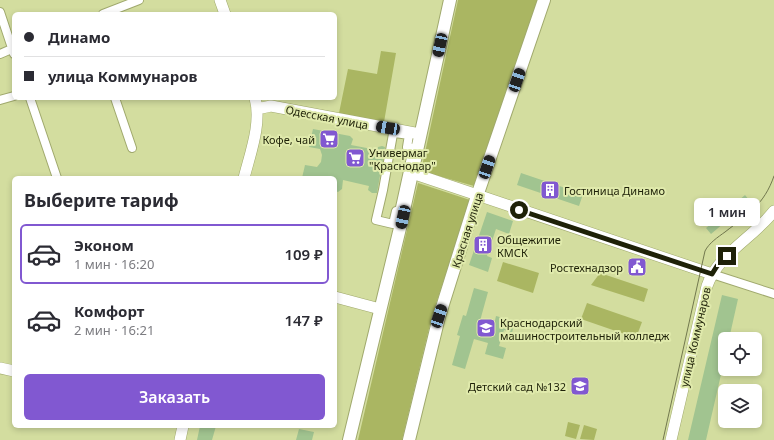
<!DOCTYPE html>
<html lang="ru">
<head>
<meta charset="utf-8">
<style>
	:root { --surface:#fff; --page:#f2f2f3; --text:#2b2b33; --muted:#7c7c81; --line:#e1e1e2; --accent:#8158d1 }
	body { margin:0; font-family:"Noto Sans",sans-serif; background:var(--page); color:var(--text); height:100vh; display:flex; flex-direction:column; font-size:15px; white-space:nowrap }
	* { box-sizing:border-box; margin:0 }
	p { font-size:13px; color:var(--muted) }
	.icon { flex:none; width:22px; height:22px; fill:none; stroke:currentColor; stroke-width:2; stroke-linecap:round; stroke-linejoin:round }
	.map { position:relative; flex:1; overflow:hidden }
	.side { position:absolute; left:12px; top:176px; width:325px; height:252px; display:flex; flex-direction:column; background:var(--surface); border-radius:6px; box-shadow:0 2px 6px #0003 }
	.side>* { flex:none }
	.hud { position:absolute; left:12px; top:12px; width:325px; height:88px; border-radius:6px; box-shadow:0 2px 6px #0003; display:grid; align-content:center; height:88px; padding:0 12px; background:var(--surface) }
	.fabs { position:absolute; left:718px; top:332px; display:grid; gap:8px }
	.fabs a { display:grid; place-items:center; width:44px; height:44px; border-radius:6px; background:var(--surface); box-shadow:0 2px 6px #0003; font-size:20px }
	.end { position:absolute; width:18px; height:18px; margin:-9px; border:5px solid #1e2108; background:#fff; box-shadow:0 0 0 2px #fff }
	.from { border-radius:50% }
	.bubble { position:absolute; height:28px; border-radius:6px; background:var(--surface); box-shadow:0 2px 6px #0003; font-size:13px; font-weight:600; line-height:28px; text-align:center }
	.car { position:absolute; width:12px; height:24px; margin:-12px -6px; border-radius:5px; box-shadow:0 0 3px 1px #0007; background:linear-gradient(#222 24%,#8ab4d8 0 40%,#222 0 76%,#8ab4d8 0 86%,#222 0) }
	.hud b { display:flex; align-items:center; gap:14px; height:38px; font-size:15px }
	.hud b+b { border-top:1px solid var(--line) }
	.hud i { width:10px; height:10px; background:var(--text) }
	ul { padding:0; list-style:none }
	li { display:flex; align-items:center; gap:12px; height:60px; margin:0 8px 6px; padding:0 4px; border:2px solid transparent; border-radius:6px }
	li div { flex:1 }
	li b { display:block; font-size:15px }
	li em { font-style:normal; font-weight:600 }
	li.active { border-color:var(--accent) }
	li>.icon { width:36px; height:36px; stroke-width:1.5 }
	h2 { padding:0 12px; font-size:18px; line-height:48px }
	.button { display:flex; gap:8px; margin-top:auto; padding:8px 12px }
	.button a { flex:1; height:46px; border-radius:6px; background:var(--accent); color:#fff; font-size:16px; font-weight:600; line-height:46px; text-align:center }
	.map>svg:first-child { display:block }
	.green { fill:#aab662 }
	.building { fill:#a1c490 }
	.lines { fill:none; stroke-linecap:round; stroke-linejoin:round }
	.street-casing { stroke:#a0a96d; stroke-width:10 }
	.secondary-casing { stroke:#a0a96d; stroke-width:12 }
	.primary-casing { stroke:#a0a96d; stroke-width:14 }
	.street { stroke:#fff; stroke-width:8 }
	.secondary { stroke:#fff; stroke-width:11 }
	.primary { stroke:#fff; stroke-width:12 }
	.tram { stroke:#72784e; stroke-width:1 }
	.route { stroke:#1e2108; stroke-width:5 }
	.labels { text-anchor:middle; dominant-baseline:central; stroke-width:4; stroke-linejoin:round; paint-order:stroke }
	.street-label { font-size:11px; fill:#1e2108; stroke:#e0eaac }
	.poi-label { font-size:11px; fill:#1e2108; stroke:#e0eaac; text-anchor:start }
</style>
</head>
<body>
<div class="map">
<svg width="774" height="440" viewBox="0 0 774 440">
	<rect width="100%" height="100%" fill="#d3dd9f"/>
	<path class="green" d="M458,0H539L474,186L421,171Z
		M381,51L396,53L384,122L339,113L348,69L377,74Z
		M418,183L470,200L432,316L402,440H358Z
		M503,262L539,273L533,293L497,281Z
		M600,273L648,289L644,302L591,285Z
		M587,303L642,322L636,338L581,319Z
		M568,422L580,425L576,439L565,436Z
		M584,425L597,429L594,440L580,439Z"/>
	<path class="building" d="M313,129L350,136L353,139L351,145L377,150L378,147L382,146L385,147L377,193H372L368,190L369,186L343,180L342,189L338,192L335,191V178H302L305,165L317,167L321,162L322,155L320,149L309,147Z
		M521,173L583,194L579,206L517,185Z
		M745,195L750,201L711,234L706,228Z
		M487,212L513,221L509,234L496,229L487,256L492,258L488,272L469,265Z
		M474,288L488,292L480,321L494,325L496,316L515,321L512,333L504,330L499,346L506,348L503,359L485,354L488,343L474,339L465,369L452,365L460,336L457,335L463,315L466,316Z
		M722,295L738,299L729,339H725V357L706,440H688Z
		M200,426H216L212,440H197Z
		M299,429L314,432L312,440H296Z"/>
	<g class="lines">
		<defs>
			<path id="street" d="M0,12L14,54
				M103,14L139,0
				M0,54L14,48
				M30,98L57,178
				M115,98L132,148
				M0,100L14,96
				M395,133L409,135L407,147L413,148L399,212L396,211L393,224L376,220L383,190L393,134Z
				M712,274L774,294"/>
			<path id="secondary" d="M220,0L225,14
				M257,109L271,106L420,134
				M412,173L712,274
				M244,178C250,154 262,123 255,98
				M335,297L380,309
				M0,368L14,371
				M180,440L183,426
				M671,440L707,286C718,254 753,238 774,211"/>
			<path id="primary" d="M349,440L400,228L450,0
				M409,440L439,317L477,196L544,0"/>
		</defs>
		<use href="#street" class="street-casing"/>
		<use href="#secondary" class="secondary-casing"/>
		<use href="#primary" class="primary-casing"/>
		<use href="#street" class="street"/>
		<use href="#secondary" class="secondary"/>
		<use href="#primary" class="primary"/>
		<path class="tram" d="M663,440L705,251C709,243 718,237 725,232C748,214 764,205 774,176"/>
	</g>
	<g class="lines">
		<path class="route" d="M519,210L712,274L717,266L727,256"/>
	</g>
	<defs>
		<symbol id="supermarket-square" viewBox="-11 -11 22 22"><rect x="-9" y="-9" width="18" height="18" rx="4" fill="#8158d1" stroke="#e0eaac"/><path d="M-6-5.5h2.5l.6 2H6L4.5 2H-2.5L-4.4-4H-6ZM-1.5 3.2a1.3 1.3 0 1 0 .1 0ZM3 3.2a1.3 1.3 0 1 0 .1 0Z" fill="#fff"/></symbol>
		<symbol id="building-square" viewBox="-11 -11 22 22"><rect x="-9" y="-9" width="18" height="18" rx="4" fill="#8158d1" stroke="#e0eaac"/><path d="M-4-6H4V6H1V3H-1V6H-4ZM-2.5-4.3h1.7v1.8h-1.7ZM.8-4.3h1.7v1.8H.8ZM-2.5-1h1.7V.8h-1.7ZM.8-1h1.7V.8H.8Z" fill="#fff"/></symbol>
		<symbol id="civic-square" viewBox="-11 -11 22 22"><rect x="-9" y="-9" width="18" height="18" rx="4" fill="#8158d1" stroke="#e0eaac"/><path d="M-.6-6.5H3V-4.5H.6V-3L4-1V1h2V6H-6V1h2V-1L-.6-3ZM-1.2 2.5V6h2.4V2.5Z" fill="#fff"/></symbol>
		<symbol id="university-square" viewBox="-11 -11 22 22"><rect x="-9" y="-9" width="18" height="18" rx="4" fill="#8158d1" stroke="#e0eaac"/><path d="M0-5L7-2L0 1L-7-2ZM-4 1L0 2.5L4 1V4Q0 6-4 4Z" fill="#fff"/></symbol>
		<symbol id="school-square" viewBox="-11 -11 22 22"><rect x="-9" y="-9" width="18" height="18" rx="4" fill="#8158d1" stroke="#e0eaac"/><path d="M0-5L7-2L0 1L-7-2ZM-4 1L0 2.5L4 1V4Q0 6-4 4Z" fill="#fff"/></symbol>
	</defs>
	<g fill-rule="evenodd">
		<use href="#supermarket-square" x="318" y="128" width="22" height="22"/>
		<use href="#supermarket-square" x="344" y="147" width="22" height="22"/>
		<use href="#building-square" x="539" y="179" width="22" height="22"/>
		<use href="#building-square" x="472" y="234" width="22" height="22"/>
		<use href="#civic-square" x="626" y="256" width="22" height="22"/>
		<use href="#university-square" x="475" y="317" width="22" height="22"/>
		<use href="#school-square" x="569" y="375" width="22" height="22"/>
	</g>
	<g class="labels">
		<g class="street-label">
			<text transform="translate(327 117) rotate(11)">Одесская улица</text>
			<text transform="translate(467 230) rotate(-72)">Красная улица</text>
			<text transform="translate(695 337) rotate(-77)">улица Коммунаров</text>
		</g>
		<g class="poi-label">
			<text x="315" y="139" text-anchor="end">Кофе, чай</text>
			<text x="369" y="152">Универмаг<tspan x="369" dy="13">"Краснодар"</tspan></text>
			<text x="564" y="190">Гостиница Динамо</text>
			<text x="497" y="239">Общежитие<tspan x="497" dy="13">КМСК</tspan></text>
			<text x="623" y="267" text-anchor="end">Ростехнадзор</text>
			<text x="500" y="322">Краснодарский<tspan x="500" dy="13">машиностроительный колледж</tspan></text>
			<text x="566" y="386" text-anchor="end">Детский сад №132</text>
		</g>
	</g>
</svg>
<div class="fabs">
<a><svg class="icon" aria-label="locate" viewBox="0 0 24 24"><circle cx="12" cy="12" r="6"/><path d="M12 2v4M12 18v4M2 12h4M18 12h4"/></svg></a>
<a><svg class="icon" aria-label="layers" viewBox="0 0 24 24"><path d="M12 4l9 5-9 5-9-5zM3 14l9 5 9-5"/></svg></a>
</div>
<i class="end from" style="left:519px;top:210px"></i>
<i class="end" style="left:727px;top:256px"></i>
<div class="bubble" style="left:694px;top:198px;width:66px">1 мин</div>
<i class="car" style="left:440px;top:45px;rotate:192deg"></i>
<i class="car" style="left:517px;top:80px;rotate:19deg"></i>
<i class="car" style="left:388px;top:128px;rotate:280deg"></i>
<i class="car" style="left:487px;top:167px;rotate:19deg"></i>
<i class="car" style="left:403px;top:217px;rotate:192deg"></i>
<i class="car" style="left:439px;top:316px;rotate:18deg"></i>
<div class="hud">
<b><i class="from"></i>Динамо</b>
<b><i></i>улица Коммунаров</b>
</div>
<section class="side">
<h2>Выберите тариф</h2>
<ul>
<li class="active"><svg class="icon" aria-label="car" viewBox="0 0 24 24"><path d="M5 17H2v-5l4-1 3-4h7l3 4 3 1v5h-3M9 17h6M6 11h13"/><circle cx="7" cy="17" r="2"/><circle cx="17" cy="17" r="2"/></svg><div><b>Эконом</b><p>1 мин · 16:20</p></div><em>109 ₽</em></li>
<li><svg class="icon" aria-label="car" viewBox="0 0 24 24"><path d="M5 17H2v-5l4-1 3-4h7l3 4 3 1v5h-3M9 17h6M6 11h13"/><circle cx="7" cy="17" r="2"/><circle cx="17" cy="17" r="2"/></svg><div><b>Комфорт</b><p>2 мин · 16:21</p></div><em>147 ₽</em></li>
</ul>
<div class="button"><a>Заказать</a></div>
</section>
</div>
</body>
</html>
